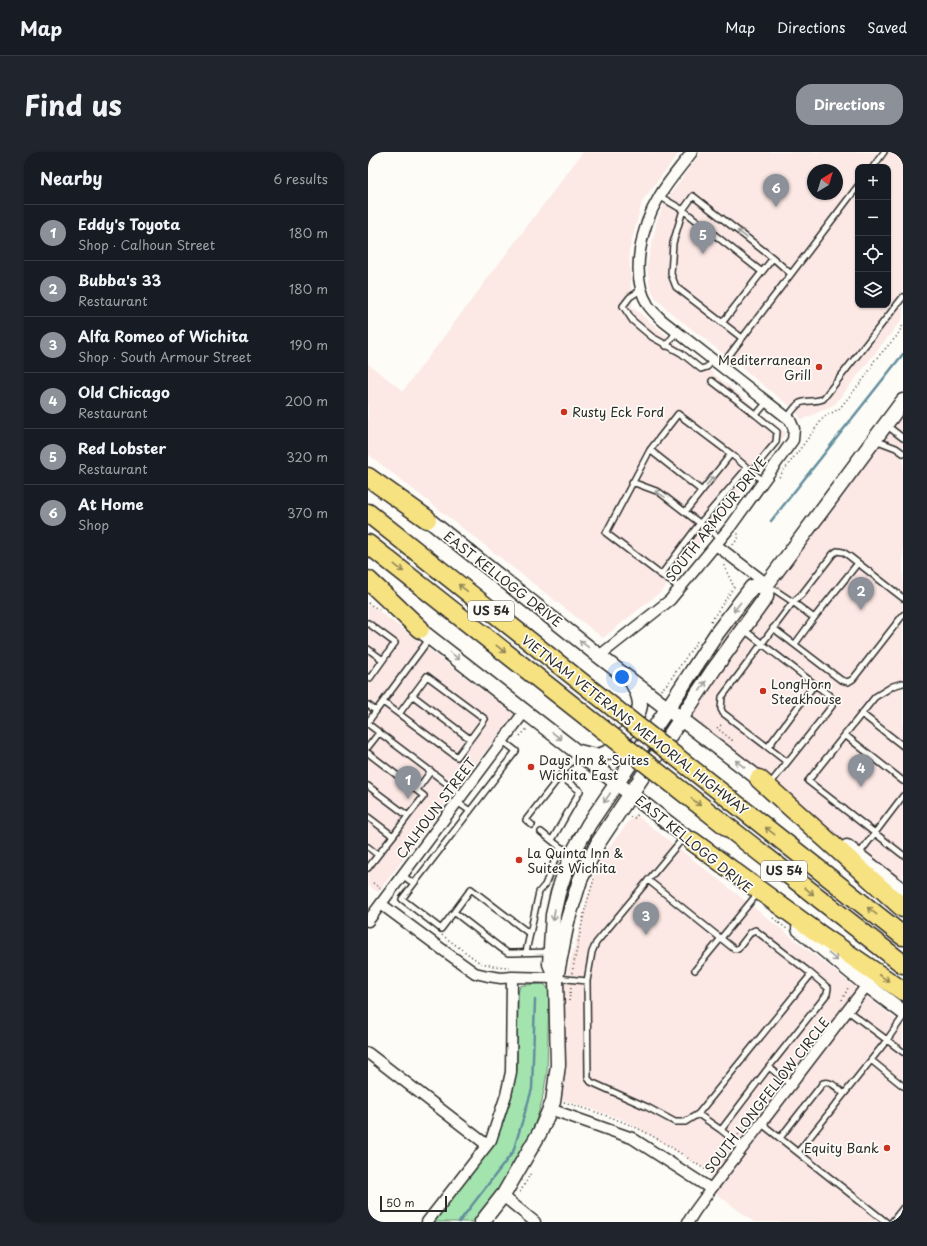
<!DOCTYPE html>
<html lang="en">
<head>
<meta charset="utf-8">
<style>
	:root { --surface:#171b24; --page:#20242c; --text:#f1f3f6; --muted:#9ea1a6; --line:#363941; --accent:#8c9099 }
	body { margin:0; font-family:"Playpen Sans",sans-serif; background:var(--page); color:var(--text) }
	.controls { position:absolute; right:12px; top:12px; display:grid; overflow:hidden; border-radius:8px; box-shadow:0 1px 3px #0004 }
	.controls button { width:36px; height:36px; display:grid; place-items:center; padding:0; border:0; border-bottom:1px solid var(--line); background:var(--surface); color:var(--text); font:20px sans-serif }
	.compass { position:absolute; left:439px; top:12px; width:36px; height:36px; border-radius:50%; background:var(--surface); box-shadow:0 1px 3px #0004; rotate:38deg }
	.scale { position:absolute; left:12px; bottom:10px; width:67px; box-sizing:border-box; padding-left:4px; border:2px solid #2b2b2b; border-top:0; font-size:11px; line-height:14px; white-space:nowrap; color:#2b2b2b; -webkit-text-stroke:3px #fdfcf7; paint-order:stroke }
	.you { position:absolute; left:254px; top:525px; width:14px; height:14px; margin:-10px; border:3px solid #fff; border-radius:50%; background:#1a73e8; box-shadow:0 0 0 6px #1a73e833 }
	.badge { display:grid; place-items:center; width:26px; height:26px; border-radius:50%; background:var(--accent); color:#fff; font-size:13px; font-weight:700 }
	.pin { position:absolute; translate:-50% -33px; filter:drop-shadow(0 1px 2px #0008) }
	.pin::after { content:''; position:absolute; top:21px; width:14px; height:12px; background:inherit; clip-path:polygon(0 0,100% 0,50% 100%) }
	.list { margin:0; padding:0; list-style:none }
	h2 { display:flex; justify-content:space-between; align-items:center; height:52px; margin:0; padding:0 16px; font-size:17px }
	h2 small { font-size:13px; font-weight:400; color:var(--muted) }
	.list li { display:grid; grid-template-columns:26px 1fr auto; gap:12px; align-items:center; box-sizing:border-box; height:56px; padding:0 16px; border-top:1px solid var(--line) }
	.list b { display:block; font-size:15px; white-space:nowrap }
	.list p { margin:0; font-size:13px; white-space:nowrap; color:var(--muted) }
	.list em { font-size:13px; font-style:normal; color:var(--muted) }
	.icon { flex:none; width:22px; height:22px; fill:none; stroke:currentColor; stroke-width:2; stroke-linecap:round; stroke-linejoin:round }
	.map { position:relative; flex:none; width:535px; height:1070px; overflow:hidden; border-radius:16px }
	header { display:flex; align-items:center; gap:24px; box-sizing:border-box; height:56px; padding:0 20px; background:var(--surface); border-bottom:1px solid var(--line) }
	header strong { font-size:19px }
	nav { display:flex; gap:22px; margin-inline-start:auto; font-size:14px }
	.intro { display:flex; align-items:center; justify-content:space-between; box-sizing:border-box; height:96px; padding:0 24px }
	h1 { margin:0; font-size:28px }
	.button { padding:10px 18px; border-radius:16px; background:var(--accent); color:#fff; font-size:14px; font-weight:700 }
	main { display:flex; gap:24px; padding:0 24px }
	aside { flex:1; background:var(--surface); border-radius:16px; box-shadow:0 1px 3px #0004 }
	.map>svg:first-child { display:block }
	.built { fill:#fce8e4; fill-rule:evenodd }
	.green { fill:#a3e4ae; stroke:#67886c }
	.lines { fill:none; stroke-linecap:round; stroke-linejoin:round }
	.stream { stroke:#628e9c; stroke-width:2.5 }
	.lane-casing { stroke:#2b2b2b; stroke-width:8 }
	.street-casing { stroke:#2b2b2b; stroke-width:13 }
	.secondary-casing { stroke:#2b2b2b; stroke-width:17 }
	.highway-casing { stroke:#2b2b2b; stroke-width:21 }
	.path { stroke:#2b2b2b; stroke-width:1.5; stroke-dasharray:1 3; stroke-linecap:butt }
	.lane { stroke:#fdfcf7; stroke-width:5 }
	.street { stroke:#fdfcf7; stroke-width:10 }
	.secondary { stroke:#fdfcf7; stroke-width:14 }
	.highway { stroke:#f7e281; stroke-width:18 }
	.highway-bridge-casing { stroke:#2b2b2b; stroke-width:21; stroke-linecap:butt }
	.highway-bridge { stroke:#f7e281; stroke-width:18 }
	.oneway { stroke:#9e9e9b }
	.oneway2 { stroke:#918656 }
	.poi-dot { fill:#c8321e; stroke:#fdfcf7; stroke-width:1.5 }
	.labels { text-anchor:middle; stroke-width:3.5; stroke-linejoin:round; paint-order:stroke }
	.shield { fill:#fdfcf7; stroke:#6a6a68; stroke-width:1 }
	.shield-label { font-size:12px; font-weight:bold; fill:#2b2b2b }
	.poi-label { font-size:13px; fill:#2b2b2b; stroke:#fdfcf7; text-anchor:start }
	.street-label { font-size:13px; fill:#2b2b2b; stroke:#fdfcf7 }
</style>
</head>
<body>
<header>
<strong>Map</strong>
<nav><a>Map</a><a>Directions</a><a>Saved</a></nav>
</header>
<div class="intro"><h1>Find us</h1><a class="button">Directions</a></div>
<main>
<aside>
<h2>Nearby<small>6 results</small></h2>
<ul class="list">
<li><span class="badge">1</span><div><b>Eddy's Toyota</b><p>Shop · Calhoun Street</p></div><em>180 m</em></li>
<li><span class="badge">2</span><div><b>Bubba's 33</b><p>Restaurant</p></div><em>180 m</em></li>
<li><span class="badge">3</span><div><b>Alfa Romeo of Wichita</b><p>Shop · South Armour Street</p></div><em>190 m</em></li>
<li><span class="badge">4</span><div><b>Old Chicago</b><p>Restaurant</p></div><em>200 m</em></li>
<li><span class="badge">5</span><div><b>Red Lobster</b><p>Restaurant</p></div><em>320 m</em></li>
<li><span class="badge">6</span><div><b>At Home</b><p>Shop</p></div><em>370 m</em></li>
</ul>
</aside>
<div class="map">
<svg width="535" height="1070" viewBox="0 0 535 1070">
	<rect width="100%" height="100%" fill="#fdfcf7"/>
	<filter id="ink" filterUnits="userSpaceOnUse"><feTurbulence type="fractalNoise" baseFrequency=".025" numOctaves="2"/><feDisplacementMap in="SourceGraphic" scale="8" xChannelSelector="R" yChannelSelector="G"/><feConvolveMatrix kernelMatrix="1 2 1 2 8 2 1 2 1" color-interpolation-filters="sRGB"/></filter>
	<g filter="url(#ink)">
		<path class="built" d="M215,0H312L274,49L261,99L264,155L418,281L295,438L235,486L0,302V212L35,239Z
			M333,0H535V166L467,252L434,268L427,258L302,160L287,145L282,134L279,114L289,69L297,50ZM490,15H520V153H490ZM445,18H469V42H445Z
			M535,247V739L300,556Z
			M0,451L146,562L10,740L0,733Z
			M267,662L535,873V1070H386L346,1040L340,1018L282,983L251,966L193,947L197,891L196,833L230,709Z"/>
		<path class="green" d="M176,832L179,835L181,839L179,921L174,949L167,972L161,986L138,1027L104,1070H66L114,1006L128,986L136,969L144,943L149,918L150,841L152,834L156,833Z"/>
		<g class="lines">
			<path class="stream" d="M403,369L535,202
				M91,1070L145,1000L164,937L167,848"/>
			<g class="lane-casing">
				<path id="lane" d="M505,15L516,0
					M291,44L315,58L325,44L405,106L423,122
					M273,138L262,145L255,154L265,169L284,185L313,201L333,217L339,215L345,208
					M354,171L405,106
					M374,186L308,135L303,122L305,91L315,58L394,120
					M298,194L309,179
					M353,214L490,34
					M344,229L388,263L399,250
					M419,266C423,261 427,254 432,251C439,248 448,250 455,247L535,145
					M518,273L535,286
					M507,288L528,296L535,301
					M282,298L310,262L363,302L395,329
					M383,320L408,290L409,280L388,263
					M264,330L291,340L317,360
					M353,387L317,360L363,302
					M293,423L238,381L282,298L334,339
					M401,434L425,450L354,545L353,557L355,561L419,610
					M312,436L293,423L332,371L379,316
					M446,466L490,411
					M0,471L27,491L2,526L0,525
					M405,476L473,528L480,530L485,527L535,463
					M375,477L462,544L465,549L464,554L402,632
					M427,492L446,466L425,450L434,442L465,402L469,399L475,400L481,404L535,446
					M0,497L15,508
					M535,531L525,534L507,545L440,629L535,703
					M44,543L102,587
					M15,550L89,605L117,567L59,524L31,562
					M0,553L8,559L62,486
					M494,562L535,594
					M0,570L8,559
					M0,572L94,643
					M477,583L535,629
					M0,595L11,581
					M400,595L447,532
					M0,601L56,644L40,664L0,634
					M49,638L63,619
					M89,650L102,659
					M0,665L25,684L10,703L0,695
					M164,673L158,668L210,601
					M173,680L192,695L220,708
					M25,684L40,664
					M184,688L212,639L192,624
					M491,702L535,644
					M0,716L10,703
					M34,723L45,731
					M86,760L73,777L34,747L148,599L135,589
					M162,782L103,737L86,760L134,797L140,801H145L182,800
					M158,800L171,740L177,733L192,695
					M327,818L390,741
					M189,826L219,829L224,800L228,791L316,685
					M219,829L220,926L223,930L279,955L307,970H317L330,962L441,825V820L387,778L383,780L370,797H366L280,728
					M480,859L535,900
					M503,908L535,934
					M401,915L459,842L460,836L441,820
					M330,962L353,978
					M394,972L518,1070
					M412,986L455,931C463,928 470,937 476,942
					M375,996L353,978L401,915L423,933
					M430,1000L519,888L535,865
					M524,1070L535,1056"/>
			</g>
			<g class="street-casing">
				<path id="street" d="M348,393L399,432
					M231,504L302,448L363,374L425,288L426,277L422,268L295,169C290,164 284,159 280,153C261,123 274,73 291,45C300,29 313,15 324,0
					M13,752L79,801L107,821L120,824L133,826L144,825L188,826
					M0,769L157,559
					M0,901L119,993
					M182,957L264,986L343,1037
					M135,1044L167,1070
					M59,1070L123,988L138,943L143,920L144,825
					M320,1070L327,1059L343,1037L499,833"/>
			</g>
			<g class="secondary-casing">
				<path id="secondary" d="M52,361L231,504L399,633
					M43,471L331,695
					M211,600C220,602 229,606 238,601C249,597 271,565 272,553C272,545 268,537 264,530
					M479,695L535,739
					M431,777L499,833L535,860
					M187,823L182,812L185,763L190,741L197,720L207,697L221,672L300,556L349,481L384,435L399,432
					M114,1070L136,1042L172,980L185,950L190,913L188,826L199,770L212,728L230,691L346,517L398,445L399,432L535,249"/>
			</g>
			<g class="highway-casing">
				<path id="highway" d="M0,325L59,367
					M0,361L246,556
					M0,392L233,576
					M0,428L52,477
					M311,607L535,784
					M297,626L535,812
					M391,627L535,756
					M324,689L454,784L535,839"/>
			</g>
			<path class="path" d="M411,325L456,265L471,257L499,223L506,209L529,184L535,173
				M365,393L370,386V381
				M0,451L13,459
				M343,469L366,435L355,412
				M293,538L294,536L298,534L330,488
				M353,573L349,576L364,588L362,590
				M152,584L159,577
				M262,665L267,666L270,662
				M5,731L12,736
				M405,766L419,777
				M74,783L111,810L125,814L141,815
				M204,821L217,757L226,727
				M474,848L481,834
				M201,849L203,835
				M196,950C222,958 248,966 273,978C297,990 319,1006 341,1020L362,994
				M370,983L411,931
				M152,1040L158,1030L163,1020"/>
			<use href="#lane" class="lane"/>
			<use href="#street" class="street"/>
			<use href="#secondary" class="secondary"/>
			<use href="#highway" class="highway"/>
			<g class="highway-bridge-casing">
				<path id="highway-bridge" d="M246,556L311,607
					M233,576L297,626"/>
			</g>
			<use href="#highway-bridge" class="highway-bridge"/>
		</g>
		<defs><path id="oneway-shaft" d="M-6 0H5M1.5-3L5.5 0L1.5 3" fill="none" stroke-width="1.6" stroke-linecap="round" stroke-linejoin="round"/></defs>
		<g class="oneway">
			<use href="#oneway-shaft" transform="translate(374 82) rotate(-142)"/>
			<use href="#oneway-shaft" transform="translate(342 329) rotate(-51)"/>
			<use href="#oneway-shaft" transform="translate(292 342) rotate(-149)"/>
			<use href="#oneway-shaft" transform="translate(369 455) rotate(128)"/>
			<use href="#oneway-shaft" transform="translate(216 492) rotate(-142)"/>
			<use href="#oneway-shaft" transform="translate(87 504) rotate(38)"/>
			<use href="#oneway-shaft" transform="translate(335 534) rotate(-57)"/>
			<use href="#oneway-shaft" transform="translate(189 584) rotate(38)"/>
			<use href="#oneway-shaft" transform="translate(372 612) rotate(-142)"/>
			<use href="#oneway-shaft" transform="translate(239 646) rotate(124)"/>
			<use href="#oneway-shaft" transform="translate(186 763) rotate(98)"/>
			<use href="#oneway-shaft" transform="translate(465 805) rotate(39)"/>
		</g>
		<g class="oneway2">
			<use href="#oneway-shaft" transform="translate(31 416) rotate(38)"/>
			<use href="#oneway-shaft" transform="translate(95 436) rotate(-142)"/>
			<use href="#oneway-shaft" transform="translate(133 497) rotate(38)"/>
			<use href="#oneway-shaft" transform="translate(328 650) rotate(38)"/>
			<use href="#oneway-shaft" transform="translate(402 679) rotate(-142)"/>
			<use href="#oneway-shaft" transform="translate(441 739) rotate(38)"/>
			<use href="#oneway-shaft" transform="translate(504 759) rotate(-142)"/>
			<use href="#oneway-shaft" transform="translate(516 826) rotate(34)"/>
		</g>
	</g>
	<g class="poi-dot">
		<circle cx="451" cy="215" r="4"/>
		<circle cx="196" cy="260" r="4"/>
		<circle cx="395" cy="539" r="4"/>
		<circle cx="163" cy="615" r="4"/>
		<circle cx="151" cy="708" r="4"/>
		<circle cx="519" cy="996" r="4"/>
	</g>
	<g class="labels">
		<g class="shield">
			<rect x="100" y="449" width="46" height="20" rx="3"/>
			<rect x="393" y="709" width="46" height="20" rx="3"/>
		</g>
		<g class="shield-label">
			<text x="123" y="463">US 54</text>
			<text x="416" y="723">US 54</text>
		</g>
		<g class="poi-label">
			<text x="443" y="213" text-anchor="end">Mediterranean<tspan x="443" dy="15">Grill</tspan></text>
			<text x="204" y="265">Rusty Eck Ford</text>
			<text x="403" y="537">LongHorn<tspan x="403" dy="15">Steakhouse</tspan></text>
			<text x="171" y="613">Days Inn &amp; Suites<tspan x="171" dy="15">Wichita East</tspan></text>
			<text x="159" y="706">La Quinta Inn &amp;<tspan x="159" dy="15">Suites Wichita</tspan></text>
			<text x="511" y="1001" text-anchor="end">Equity Bank</text>
		</g>
		<g class="street-label">
			<text transform="translate(348 367) rotate(-52)" y="5">SOUTH ARMOUR DRIVE</text>
			<text transform="translate(135 427) rotate(38)" y="5">EAST KELLOGG DRIVE</text>
			<text transform="translate(267 573) rotate(38)" y="5">VIETNAM VETERANS MEMORIAL HIGHWAY</text>
			<text transform="translate(68 656) rotate(-53)" y="5">CALHOUN STREET</text>
			<text transform="translate(326 692) rotate(39)" y="5">EAST KELLOGG DRIVE</text>
			<text transform="translate(399 943) rotate(-52)" y="5">SOUTH LONGFELLOW CIRCLE</text>
		</g>
	</g>
</svg>
<div class="controls">
<button>+</button>
<button>−</button>
<button><svg class="icon" aria-label="locate" viewBox="0 0 24 24"><circle cx="12" cy="12" r="6"/><path d="M12 2v4M12 18v4M2 12h4M18 12h4"/></svg></button>
<button><svg class="icon" aria-label="layers" viewBox="0 0 24 24"><path d="M12 4l9 5-9 5-9-5zM3 14l9 5 9-5"/></svg></button>
</div>
<svg class="compass" viewBox="-18 -18 36 36"><path d="M0-13l5 13h-10z" fill="#e53935"/><path d="M0 13l5-13h-10z" fill="#9ea1a6"/></svg>
<div class="scale">50 m</div>
<div class="you"></div>
<div class="pin badge" style="left:40px;top:647px">1</div>
<div class="pin badge" style="left:493px;top:458px">2</div>
<div class="pin badge" style="left:278px;top:783px">3</div>
<div class="pin badge" style="left:493px;top:635px">4</div>
<div class="pin badge" style="left:335px;top:102px">5</div>
<div class="pin badge" style="left:408px;top:55px">6</div>
</div>
</main>
</body>
</html>
